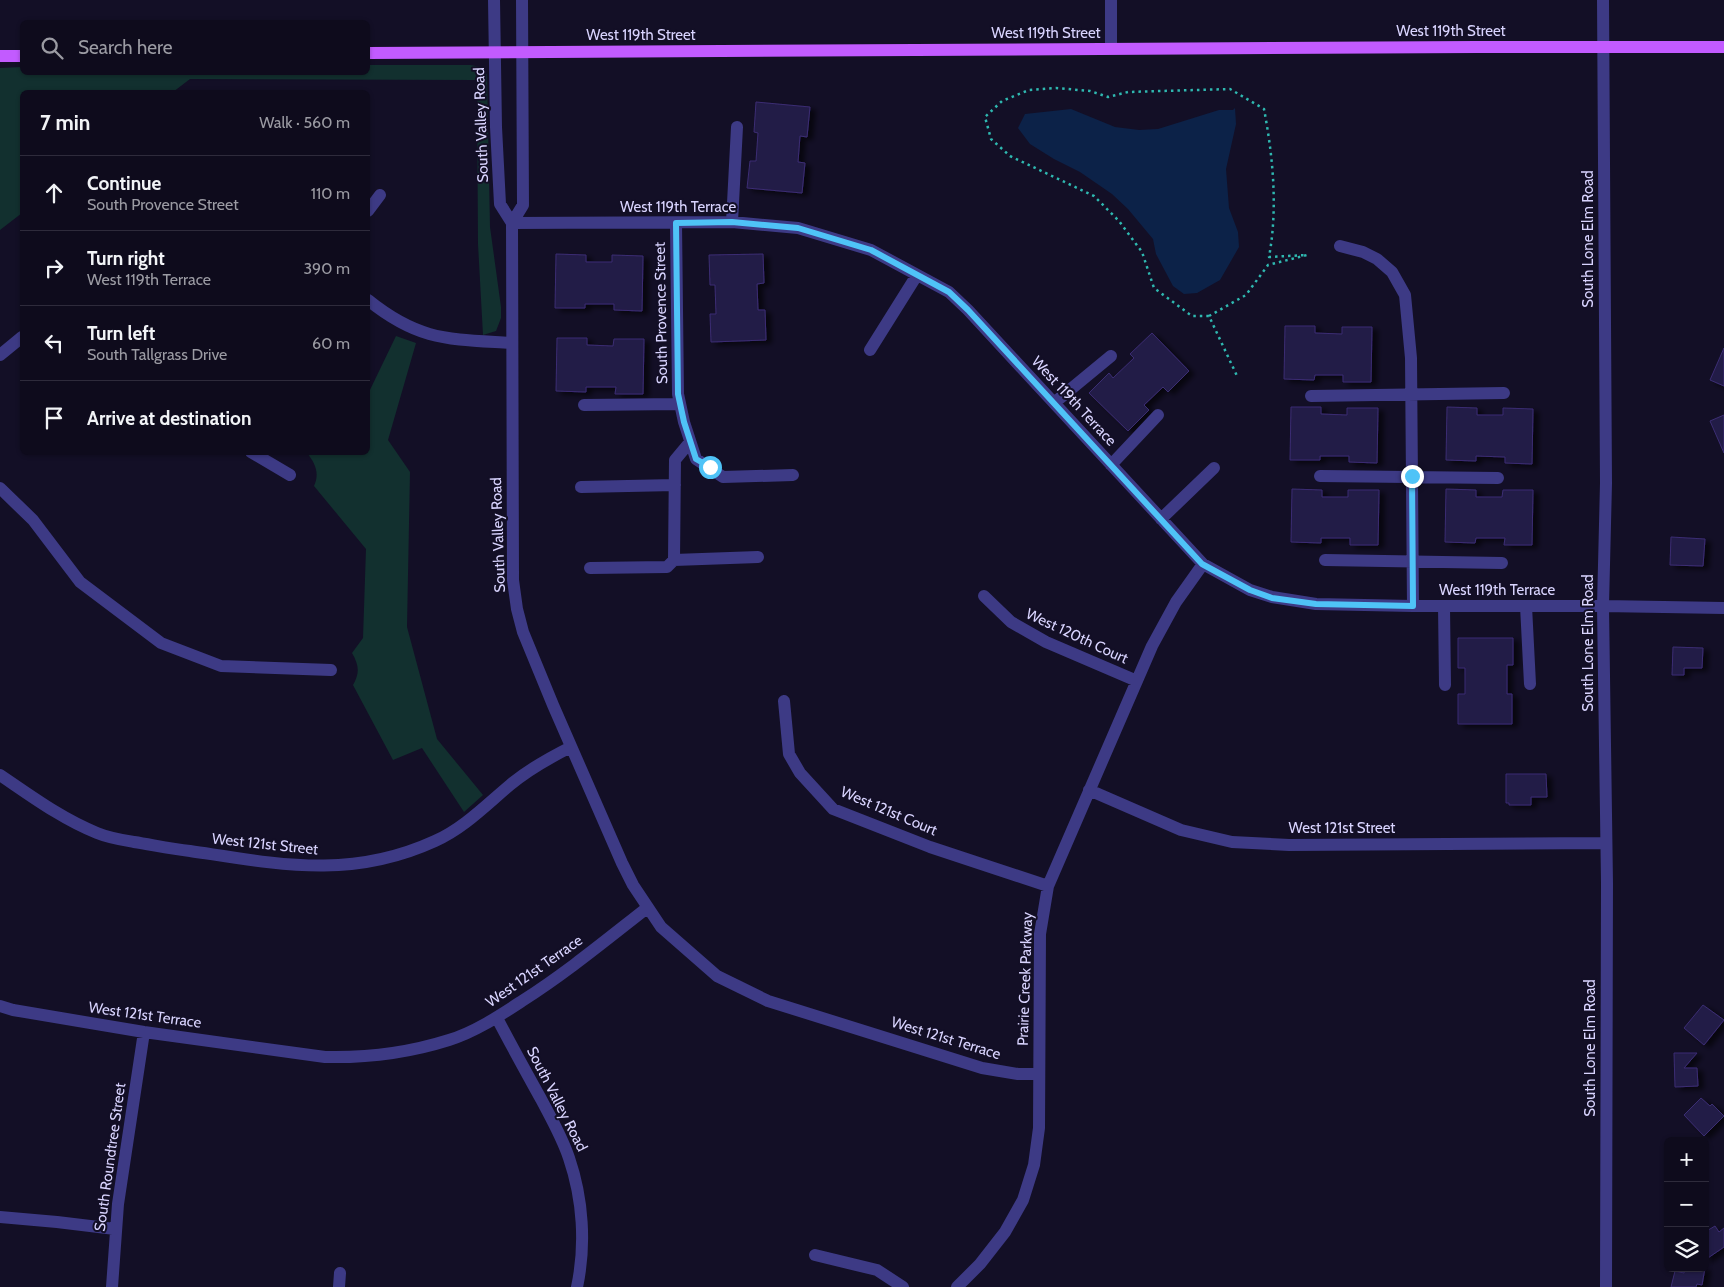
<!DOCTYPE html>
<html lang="en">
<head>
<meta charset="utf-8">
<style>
	:root { --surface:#0e0b1c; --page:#1c1929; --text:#f1f3f6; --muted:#9b9ba3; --line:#2e2b3b }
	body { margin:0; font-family:Cabin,sans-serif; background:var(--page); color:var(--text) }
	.controls { position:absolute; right:15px; bottom:15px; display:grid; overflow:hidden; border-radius:8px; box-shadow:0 1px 4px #0004 }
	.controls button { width:45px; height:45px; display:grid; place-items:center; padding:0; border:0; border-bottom:1px solid var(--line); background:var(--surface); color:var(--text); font:25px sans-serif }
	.stop { position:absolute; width:15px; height:15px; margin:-11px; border:4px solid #4fc3f7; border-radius:50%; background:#fff }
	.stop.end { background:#4fc3f7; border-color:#fff; box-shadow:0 1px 5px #0008 }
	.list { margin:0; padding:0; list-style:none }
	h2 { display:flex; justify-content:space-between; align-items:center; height:65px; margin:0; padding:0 20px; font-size:21px }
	h2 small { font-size:16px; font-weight:400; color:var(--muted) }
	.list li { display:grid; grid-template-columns:32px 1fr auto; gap:15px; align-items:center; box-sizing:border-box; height:75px; padding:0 20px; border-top:1px solid var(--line) }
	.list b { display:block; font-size:19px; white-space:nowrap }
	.list p { margin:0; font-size:16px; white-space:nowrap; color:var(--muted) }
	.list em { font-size:16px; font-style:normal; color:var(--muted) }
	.icon { flex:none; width:28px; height:28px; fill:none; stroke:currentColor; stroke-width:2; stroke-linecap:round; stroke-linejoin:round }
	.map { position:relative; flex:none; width:1724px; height:1287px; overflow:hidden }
	.search { position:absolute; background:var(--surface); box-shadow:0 1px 4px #0004; left:20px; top:20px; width:350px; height:55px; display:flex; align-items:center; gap:12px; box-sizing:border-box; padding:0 18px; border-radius:8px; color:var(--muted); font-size:19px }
	.panel { position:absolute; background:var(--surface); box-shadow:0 1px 4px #0004; left:20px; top:90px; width:350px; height:365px; border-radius:8px }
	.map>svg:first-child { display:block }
	.green { fill:#12302f }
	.water { fill:#0c2248 }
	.building { fill:#241b47; stroke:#3b2d73; filter:url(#shadow) }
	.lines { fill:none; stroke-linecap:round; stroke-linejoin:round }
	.path { stroke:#2fb8b0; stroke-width:2.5; stroke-dasharray:2.5 4; stroke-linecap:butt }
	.minor { stroke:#3d3a85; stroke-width:12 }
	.major { stroke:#c25bff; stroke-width:12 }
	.route { stroke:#4fc3f7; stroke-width:6 }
	.labels { text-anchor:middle; stroke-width:4; stroke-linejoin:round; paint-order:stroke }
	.street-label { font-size:15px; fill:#d9d4ff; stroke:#130f26 }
</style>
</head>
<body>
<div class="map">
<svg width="1724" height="1287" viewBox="0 0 1724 1287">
	<defs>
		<filter id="shadow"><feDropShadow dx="5.5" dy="3" stdDeviation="2.5" flood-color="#0009"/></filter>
	</defs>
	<rect width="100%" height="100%" fill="#130f26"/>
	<path class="green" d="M368,65H470L482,67L487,75L490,227L501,307V318L496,331L483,335L478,244L477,80L190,79L173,92H22V213L0,230V68L22,67V72H368Z
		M396,336L416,343L388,440L410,472L407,627L437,739L483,795L464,812L422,748L393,760L353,685C360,673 359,665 352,653L363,638L366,549L314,486C320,473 315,463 307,453L368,452V394Z"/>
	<path class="water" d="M1235,108L1236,124L1226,169L1229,208L1238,232L1239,247L1220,280L1197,293L1184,294L1173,286L1156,254L1153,239L1128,209L1112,194L1080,172L1054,159L1030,144L1018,128L1025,114L1071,109L1115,127L1139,130L1158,129L1219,110H1233Z"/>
	<path class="building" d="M756,102L810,107L807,137L800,136L798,162L805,163L802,193L747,188L750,161H756L758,133L754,132Z
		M556,254L586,255V262H612V255L643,256L642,311L614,310V304H585V308H555Z
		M763,254L764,283L757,284L758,310H765L766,340L711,342L710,314H716L715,285H710L709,255Z
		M1285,326H1315V333L1342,334V327H1372L1371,382H1343V375H1315L1314,380L1284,379Z
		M1152,333L1189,371L1168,392L1163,387L1144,405L1149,410L1128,431L1089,393L1109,373L1113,378L1134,358L1130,354Z
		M557,338H587V345L613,346L614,339H644L643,394H615L616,387H586V392L556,391Z
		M1724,348V386L1710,380Z
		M1291,407H1321V414L1347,415V408H1378L1377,463L1349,462V456H1320V460H1290Z
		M1447,407L1477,408V415H1503V408L1533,409L1532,464L1505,463V457L1476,456V461L1446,460Z
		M1724,415V453L1710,421Z
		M1292,489L1322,490V497H1348V490H1379L1378,545H1350V538H1321V543L1291,542Z
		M1446,489L1476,490V497H1502L1503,490H1533L1532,545H1504L1505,538H1476L1475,543L1445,542Z
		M1671,537L1705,539L1703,566L1670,565Z
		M1458,638H1513V665H1507V694H1512V724H1458V694H1465V668H1458Z
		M1673,647L1703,648L1702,668H1684V675H1672Z
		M1506,774H1546L1547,797H1531V805H1509V803H1506Z
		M1703,1005L1724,1020L1704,1045L1684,1028Z
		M1674,1053H1697L1684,1068H1697L1698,1086L1675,1087Z
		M1701,1098L1710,1106L1712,1104L1724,1116L1704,1136L1684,1115Z
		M1715,1226L1719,1232L1724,1228V1247L1705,1260V1232Z
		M1685,1268H1705L1702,1285L1697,1284L1696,1287H1671L1675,1271L1684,1273Z"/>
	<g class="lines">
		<path class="path" d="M1209,316L1246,295L1268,265L1307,255L1269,257C1278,208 1273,157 1264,109L1230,89L1128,92L1108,97L1090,91L1056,88L1029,90L1002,101L985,117L991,139L1010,156L1094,196L1119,221L1142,252L1154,288L1192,316H1209L1238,378"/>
		<path class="minor" d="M494,0L496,127L500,204L512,223
			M522,0L523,205L512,223L513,580L517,609L523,632L553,705L622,863L633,885L661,927L717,976L768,1001L982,1068L1018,1074H1039
			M1111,0V48
			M1603,0L1606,483L1603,606L1607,883L1606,1287
			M368,211L380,195
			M732,222L737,127
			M512,223L732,222L798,228L871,250L949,292L968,310L1203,564L1250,590L1272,597L1316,604L1413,606H1603L1724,608
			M676,223L678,394L684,422L696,459L723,477L793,475
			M1340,246L1363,252L1377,259L1392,272L1405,295L1411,358L1413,606
			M368,300C419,341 448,339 511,343
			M870,350L917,275
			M0,355L22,337
			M1311,396L1504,393
			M1054,403L1111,356
			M584,405L680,404
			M251,452L290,475
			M1111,465L1158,415
			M1320,476L1498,478
			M581,487L675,485
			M0,488L33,520L80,582L161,643L221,666L331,670
			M1161,519L1214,468
			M674,560L675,460L690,442
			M1325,560L1502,563
			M590,568L667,567L674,560L758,557
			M984,596L1011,622L1046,642L1137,681
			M1444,606L1445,685
			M1526,606L1530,684
			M784,701L789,754L800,773L833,809L930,847L1048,886
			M0,775C31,796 62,819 97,833C109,838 122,840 134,842C153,845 171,849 190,851C278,864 350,880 435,841C464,828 486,805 510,785C529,769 549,758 571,747
			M1089,790L1181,830L1232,842L1289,845L1606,843
			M0,1006L13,1010L144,1032L325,1057C367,1058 408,1053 449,1040C475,1032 499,1016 522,1001C566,973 606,940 647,908
			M497,1018C511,1045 526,1072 541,1099C551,1118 562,1137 569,1158C583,1199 586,1245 577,1287
			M0,1217L57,1222L115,1229
			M815,1255L877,1270L903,1287
			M112,1287L118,1204L144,1032
			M339,1287L340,1273
			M957,1287L980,1264L1005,1232L1023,1200L1034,1165L1039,1128L1040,934L1048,886L1152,646L1176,602L1203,564"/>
		<path class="major" d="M368,53L1477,47H1724
			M0,56H22"/>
	</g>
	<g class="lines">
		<path class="route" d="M710,467L696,459L684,422L678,394L676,223L732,222L798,228L871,250L949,292L968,310L1202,564L1250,590L1272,598L1316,604L1413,606L1412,476"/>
	</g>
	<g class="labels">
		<g class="street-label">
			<text x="1451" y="36">West 119th Street</text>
			<text x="1046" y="38">West 119th Street</text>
			<text x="641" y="40">West 119th Street</text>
			<text transform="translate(481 125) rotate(-92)" y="5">South Valley Road</text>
			<text x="678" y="212">West 119th Terrace</text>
			<text transform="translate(1588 239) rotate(-90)" y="5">South Lone Elm Road</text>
			<text transform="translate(661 313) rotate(-91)" y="5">South Provence Street</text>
			<text transform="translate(1074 401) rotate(47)" y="5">West 119th Terrace</text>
			<text transform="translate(498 535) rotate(-92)" y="5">South Valley Road</text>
			<text x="1497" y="595">West 119th Terrace</text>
			<text transform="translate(1077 636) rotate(25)" y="5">West 120th Court</text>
			<text transform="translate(1588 643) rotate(-90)" y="5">South Lone Elm Road</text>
			<text transform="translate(889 811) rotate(23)" y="5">West 121st Court</text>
			<text x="1342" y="833">West 121st Street</text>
			<text transform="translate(265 844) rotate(6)" y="5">West 121st Street</text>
			<text transform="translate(534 971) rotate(-35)" y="5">West 121st Terrace</text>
			<text transform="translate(1025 979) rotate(-88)" y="5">Prairie Creek Parkway</text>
			<text transform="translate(145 1015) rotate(8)" y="5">West 121st Terrace</text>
			<text transform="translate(946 1038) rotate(17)" y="5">West 121st Terrace</text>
			<text transform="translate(1590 1048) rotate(-90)" y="5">South Lone Elm Road</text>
			<text transform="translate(557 1099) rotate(63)" y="5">South Valley Road</text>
			<text transform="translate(110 1157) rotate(-82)" y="5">South Roundtree Street</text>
		</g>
	</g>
</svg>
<div class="controls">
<button>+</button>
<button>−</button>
<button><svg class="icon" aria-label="layers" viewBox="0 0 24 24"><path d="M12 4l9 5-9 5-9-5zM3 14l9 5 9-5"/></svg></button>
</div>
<div class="stop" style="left:710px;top:467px"></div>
<div class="stop end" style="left:1412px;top:476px"></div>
<div class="search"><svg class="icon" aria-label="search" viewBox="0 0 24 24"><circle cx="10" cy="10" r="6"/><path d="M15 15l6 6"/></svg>Search here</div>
<section class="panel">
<h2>7 min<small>Walk · 560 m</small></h2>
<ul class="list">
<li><svg class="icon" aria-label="ahead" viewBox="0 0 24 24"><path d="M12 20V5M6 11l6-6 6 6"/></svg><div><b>Continue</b><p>South Provence Street</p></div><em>110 m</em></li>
<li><svg class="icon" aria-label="right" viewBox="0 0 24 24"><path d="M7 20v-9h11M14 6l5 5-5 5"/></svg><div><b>Turn right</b><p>West 119th Terrace</p></div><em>390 m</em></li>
<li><svg class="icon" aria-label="left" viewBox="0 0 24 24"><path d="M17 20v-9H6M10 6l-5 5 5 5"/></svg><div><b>Turn left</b><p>South Tallgrass Drive</p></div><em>60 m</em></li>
<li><svg class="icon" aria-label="arrive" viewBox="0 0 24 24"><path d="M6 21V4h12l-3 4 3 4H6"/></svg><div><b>Arrive at destination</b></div></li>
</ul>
</section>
</div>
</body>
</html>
